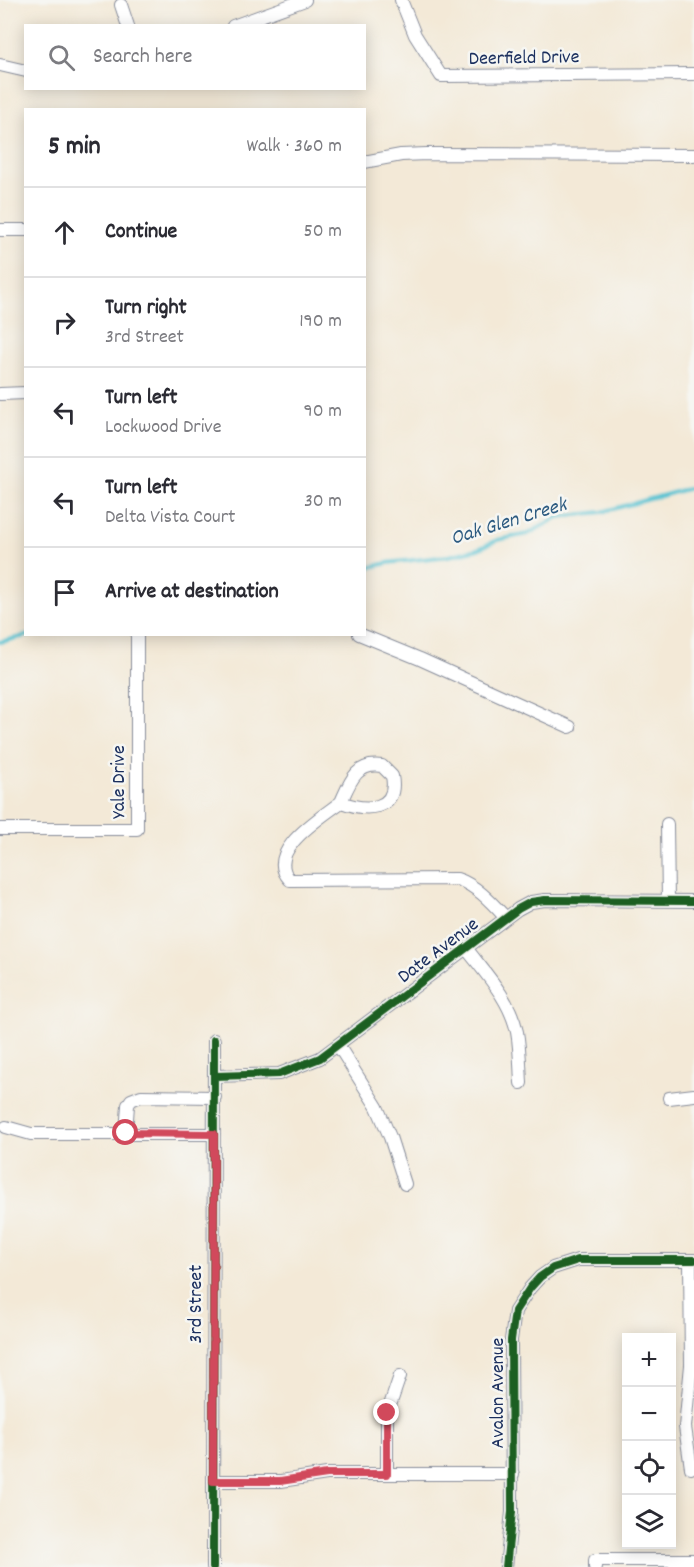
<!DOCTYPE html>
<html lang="en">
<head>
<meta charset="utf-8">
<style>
	:root { --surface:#fff; --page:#f7f7f7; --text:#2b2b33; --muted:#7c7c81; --line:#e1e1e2 }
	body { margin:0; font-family:Dekko,sans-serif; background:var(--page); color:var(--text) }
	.controls { position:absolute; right:18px; bottom:18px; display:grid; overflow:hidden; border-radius:0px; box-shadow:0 3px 15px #0003 }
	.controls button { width:54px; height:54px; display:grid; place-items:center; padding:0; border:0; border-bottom:2px solid var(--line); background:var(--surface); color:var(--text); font:30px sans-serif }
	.stop { position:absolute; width:18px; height:18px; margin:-14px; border:4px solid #d1495b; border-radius:50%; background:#fff }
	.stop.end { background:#d1495b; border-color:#fff; box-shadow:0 2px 6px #0008 }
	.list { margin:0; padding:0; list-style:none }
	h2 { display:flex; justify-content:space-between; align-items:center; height:78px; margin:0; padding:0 24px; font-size:26px }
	h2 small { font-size:20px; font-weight:400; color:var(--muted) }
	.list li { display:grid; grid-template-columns:39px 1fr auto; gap:18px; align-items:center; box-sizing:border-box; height:90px; padding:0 24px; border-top:2px solid var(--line) }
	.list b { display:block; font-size:22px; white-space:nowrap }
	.list p { margin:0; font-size:20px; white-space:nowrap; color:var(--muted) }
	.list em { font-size:20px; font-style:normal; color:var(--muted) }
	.icon { flex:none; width:33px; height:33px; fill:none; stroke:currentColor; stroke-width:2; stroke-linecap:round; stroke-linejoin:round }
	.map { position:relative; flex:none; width:694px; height:1567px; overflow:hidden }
	.search { position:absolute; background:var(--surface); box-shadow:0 3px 15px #0003; left:24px; top:24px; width:342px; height:66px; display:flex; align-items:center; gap:15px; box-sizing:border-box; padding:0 21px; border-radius:0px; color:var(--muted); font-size:22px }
	.panel { position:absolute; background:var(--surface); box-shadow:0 3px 15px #0003; left:24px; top:108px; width:342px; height:528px; border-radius:0px }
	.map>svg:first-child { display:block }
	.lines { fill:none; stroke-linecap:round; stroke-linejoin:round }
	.stream { stroke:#58c3d2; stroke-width:4 }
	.minor-casing { stroke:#878c9a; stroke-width:14 }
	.minor { stroke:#fff; stroke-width:12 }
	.cycleway-casing { stroke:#f6f6f2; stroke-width:11 }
	.cycleway { stroke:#1b5e20; stroke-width:8 }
	.route { stroke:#d1495b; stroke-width:8 }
	.labels { text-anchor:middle; stroke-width:5; stroke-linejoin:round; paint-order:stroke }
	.street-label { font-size:20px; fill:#1b2f5e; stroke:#f6f6f2 }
	.water-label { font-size:21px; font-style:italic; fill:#2d5b81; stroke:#f6f6f2 }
</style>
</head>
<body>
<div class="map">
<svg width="694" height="1567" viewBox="0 0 694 1567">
	<rect width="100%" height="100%" fill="#f6f6f2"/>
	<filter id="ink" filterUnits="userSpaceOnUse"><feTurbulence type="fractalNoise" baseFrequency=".0167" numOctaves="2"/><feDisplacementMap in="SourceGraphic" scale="12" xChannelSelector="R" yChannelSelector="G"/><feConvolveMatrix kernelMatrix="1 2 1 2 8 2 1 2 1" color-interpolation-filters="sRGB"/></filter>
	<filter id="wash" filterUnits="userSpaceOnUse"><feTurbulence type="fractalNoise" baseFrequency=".008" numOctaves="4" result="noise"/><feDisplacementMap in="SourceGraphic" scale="24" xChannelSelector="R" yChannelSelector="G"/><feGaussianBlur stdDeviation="1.35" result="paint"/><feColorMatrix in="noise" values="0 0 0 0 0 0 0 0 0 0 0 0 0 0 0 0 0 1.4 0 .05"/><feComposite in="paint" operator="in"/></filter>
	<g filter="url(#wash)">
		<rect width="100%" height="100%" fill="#f3e9d7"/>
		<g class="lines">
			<path class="stream" d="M364,569L387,563L449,556L478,549L497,540L528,534L558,517L602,512L694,487
				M0,642L34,634"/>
		</g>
	</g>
	<g filter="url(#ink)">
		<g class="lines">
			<g class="minor-casing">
				<path id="minor" d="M401,0L415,35L441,76L694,74
					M121,5L128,26
					M233,26L305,0
					M0,65L26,71
					M364,162L401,155L427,154L694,155
					M0,230H26
					M0,394L26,393
					M359,634L420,659L570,727
					M341,802C350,782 356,762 382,766L392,776C399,812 365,811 341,802C322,817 263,852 290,880L457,879C476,885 492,903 506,918
					M667,824L668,901
					M0,829H137V634
					M466,948C485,973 510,999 517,1032C520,1048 520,1066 521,1083
					M338,1045L377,1107L390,1137L405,1184
					M215,1076L279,1074L320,1058L518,909L531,902L545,900L694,901
					M669,1098L694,1095
					M6,1127L31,1134H214
					M126,1133L128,1105L131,1100L141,1096L215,1097
					M690,1260L691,1365L685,1427L691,1468
					M387,1474V1414L400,1376
					M213,1481H281L327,1474H513
					M213,1567L214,1040
					M506,1567L512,1512L511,1340L515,1311L530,1288L540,1277L553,1268L578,1260H694
					M595,1567V1560H694"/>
			</g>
			<use href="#minor" class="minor"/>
			<g class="cycleway-casing">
				<path id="cycleway" d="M215,1076L279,1074L320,1058L518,909L531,902L545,900L694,901
					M213,1567L214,1040
					M506,1567L512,1512L511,1340L515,1311L530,1288L540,1277L553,1268L578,1260H694"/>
			</g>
			<use href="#cycleway" class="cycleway"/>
		</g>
	</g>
	<g class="lines" filter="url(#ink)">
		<path class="route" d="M126,1133L214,1134L213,1481H280L327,1474H387V1413"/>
	</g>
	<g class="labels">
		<g class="street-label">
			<text transform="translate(524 56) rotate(-1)" y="7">Deerfield Drive</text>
			<text transform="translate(117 782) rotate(-90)" y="7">Yale Drive</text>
			<text transform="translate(437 949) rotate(-37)" y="7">Date Avenue</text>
			<text transform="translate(194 1304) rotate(-90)" y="7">3rd Street</text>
			<text transform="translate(496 1393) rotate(-90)" y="7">Avalon Avenue</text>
		</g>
		<g class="water-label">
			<text transform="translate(508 520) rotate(-17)" y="7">Oak Glen Creek</text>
		</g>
	</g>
</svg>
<div class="controls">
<button>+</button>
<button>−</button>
<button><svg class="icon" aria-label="locate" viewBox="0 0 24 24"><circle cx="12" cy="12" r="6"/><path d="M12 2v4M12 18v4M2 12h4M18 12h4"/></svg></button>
<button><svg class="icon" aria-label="layers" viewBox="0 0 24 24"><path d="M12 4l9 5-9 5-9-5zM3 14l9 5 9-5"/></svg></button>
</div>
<div class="stop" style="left:126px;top:1133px"></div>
<div class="stop end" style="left:387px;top:1413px"></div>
<div class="search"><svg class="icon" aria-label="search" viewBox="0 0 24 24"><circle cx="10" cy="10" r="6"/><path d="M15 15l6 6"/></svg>Search here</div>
<section class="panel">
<h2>5 min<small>Walk · 360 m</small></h2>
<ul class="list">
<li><svg class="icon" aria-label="ahead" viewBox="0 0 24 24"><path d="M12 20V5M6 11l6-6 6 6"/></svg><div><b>Continue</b></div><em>50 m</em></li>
<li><svg class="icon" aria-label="right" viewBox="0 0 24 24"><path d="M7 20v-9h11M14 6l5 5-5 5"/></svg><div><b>Turn right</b><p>3rd Street</p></div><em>190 m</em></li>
<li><svg class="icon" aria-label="left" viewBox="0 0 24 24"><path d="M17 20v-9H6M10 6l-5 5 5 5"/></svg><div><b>Turn left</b><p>Lockwood Drive</p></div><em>90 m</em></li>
<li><svg class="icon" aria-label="left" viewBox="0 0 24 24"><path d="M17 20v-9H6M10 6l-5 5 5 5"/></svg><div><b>Turn left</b><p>Delta Vista Court</p></div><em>30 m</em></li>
<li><svg class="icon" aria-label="arrive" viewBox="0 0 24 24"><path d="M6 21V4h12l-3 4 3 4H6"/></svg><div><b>Arrive at destination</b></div></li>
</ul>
</section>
</div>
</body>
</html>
